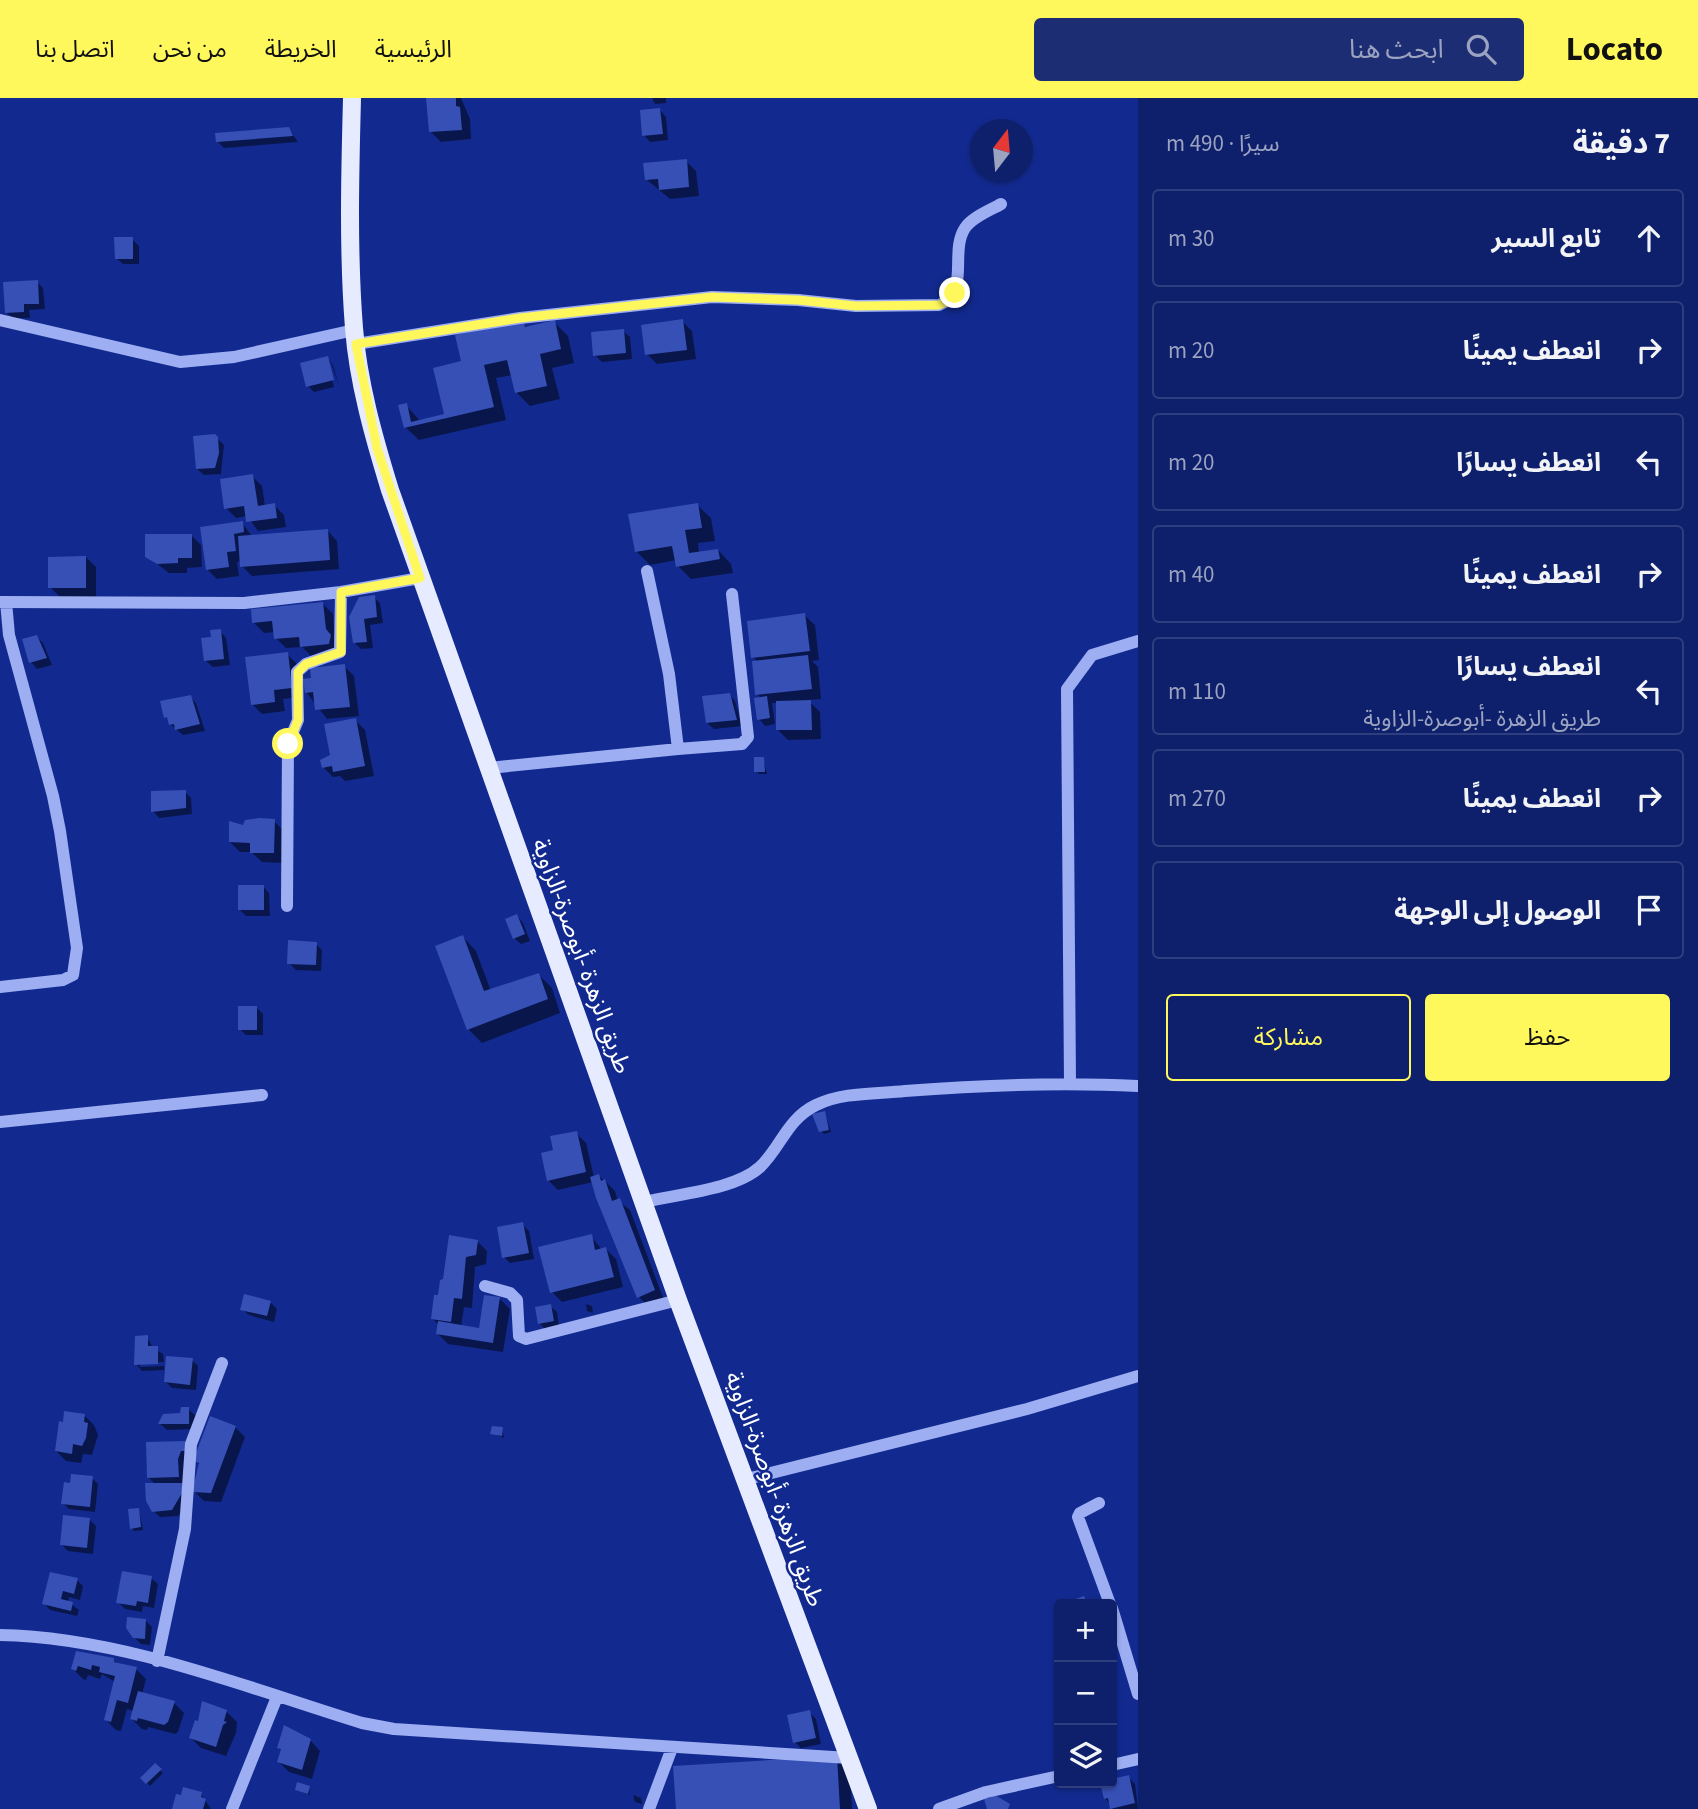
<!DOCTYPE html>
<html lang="ar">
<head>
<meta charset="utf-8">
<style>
	:root { --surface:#0e206b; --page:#1c2d73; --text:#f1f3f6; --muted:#9ba3c1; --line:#2e3e7e; --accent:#fff85d }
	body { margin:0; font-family:"Source Sans 3","Noto Sans Arabic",sans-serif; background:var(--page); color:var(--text); direction:rtl }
	.controls { position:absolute; right:21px; bottom:21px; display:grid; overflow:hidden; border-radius:7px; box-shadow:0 2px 5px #0004 }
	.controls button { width:63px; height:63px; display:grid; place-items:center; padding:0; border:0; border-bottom:2px solid var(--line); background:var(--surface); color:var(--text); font:35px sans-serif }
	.compass { position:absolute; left:970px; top:21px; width:63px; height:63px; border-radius:50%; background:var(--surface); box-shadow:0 2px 5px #0004; rotate:16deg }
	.stop { position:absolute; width:21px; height:21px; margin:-16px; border:5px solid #fff85d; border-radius:50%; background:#fff }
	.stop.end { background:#fff85d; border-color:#fff; box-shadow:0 2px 7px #0008 }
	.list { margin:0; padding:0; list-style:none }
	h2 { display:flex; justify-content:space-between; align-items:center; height:91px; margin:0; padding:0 28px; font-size:30px }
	h2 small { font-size:23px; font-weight:400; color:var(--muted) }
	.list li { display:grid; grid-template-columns:46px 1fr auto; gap:21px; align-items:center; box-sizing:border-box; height:98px; margin:0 14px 14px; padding:0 14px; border:2px solid var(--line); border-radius:7px }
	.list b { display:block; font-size:26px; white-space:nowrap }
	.list p { margin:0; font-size:23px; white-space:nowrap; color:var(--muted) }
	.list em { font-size:23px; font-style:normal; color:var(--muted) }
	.actions { display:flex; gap:14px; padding:21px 28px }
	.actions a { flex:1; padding:16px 0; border:2px solid var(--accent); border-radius:7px; text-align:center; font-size:24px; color:var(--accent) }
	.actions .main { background:var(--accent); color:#111 }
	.icon { flex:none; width:38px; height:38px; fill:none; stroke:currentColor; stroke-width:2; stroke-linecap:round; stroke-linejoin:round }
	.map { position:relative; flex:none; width:1138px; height:1711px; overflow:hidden; direction:ltr }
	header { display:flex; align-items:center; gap:42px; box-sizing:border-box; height:98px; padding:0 35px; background:var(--accent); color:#111 }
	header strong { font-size:33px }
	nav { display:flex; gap:38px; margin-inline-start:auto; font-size:24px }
	.search { width:490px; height:63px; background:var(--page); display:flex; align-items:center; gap:18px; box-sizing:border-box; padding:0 24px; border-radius:7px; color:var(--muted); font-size:26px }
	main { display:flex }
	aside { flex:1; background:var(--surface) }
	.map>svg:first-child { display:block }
	.shadow { fill:#0007 }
	.building { fill:#3650b6 }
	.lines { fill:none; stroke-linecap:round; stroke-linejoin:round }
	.minor { stroke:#9daef2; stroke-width:12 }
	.major { stroke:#e7ebff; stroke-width:18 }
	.route { stroke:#fff85d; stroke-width:9 }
	.labels { text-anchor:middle; stroke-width:5; stroke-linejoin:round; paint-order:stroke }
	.street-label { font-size:24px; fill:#fff; stroke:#122a8f }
</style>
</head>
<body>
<header>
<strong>Locato</strong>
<div class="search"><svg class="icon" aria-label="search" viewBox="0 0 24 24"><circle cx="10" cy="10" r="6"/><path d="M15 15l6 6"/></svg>ابحث هنا</div>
<nav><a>الرئيسية</a><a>الخريطة</a><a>من نحن</a><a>اتصل بنا</a></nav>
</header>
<main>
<aside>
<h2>7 دقيقة<small>سيرًا · 490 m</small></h2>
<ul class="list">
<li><svg class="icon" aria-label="ahead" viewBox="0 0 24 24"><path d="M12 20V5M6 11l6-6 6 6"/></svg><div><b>تابع السير</b></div><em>30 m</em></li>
<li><svg class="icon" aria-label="right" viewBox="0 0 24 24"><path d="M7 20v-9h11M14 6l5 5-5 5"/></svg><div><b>انعطف يمينًا</b></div><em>20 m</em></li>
<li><svg class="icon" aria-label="left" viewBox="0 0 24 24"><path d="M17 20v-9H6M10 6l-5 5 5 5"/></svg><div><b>انعطف يسارًا</b></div><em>20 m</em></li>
<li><svg class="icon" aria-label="right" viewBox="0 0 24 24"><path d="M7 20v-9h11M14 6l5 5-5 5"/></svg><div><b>انعطف يمينًا</b></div><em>40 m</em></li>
<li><svg class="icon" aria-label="left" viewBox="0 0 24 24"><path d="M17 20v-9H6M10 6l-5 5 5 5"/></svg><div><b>انعطف يسارًا</b><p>طريق الزهرة -أبوصرة-الزاوية</p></div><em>110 m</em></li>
<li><svg class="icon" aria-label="right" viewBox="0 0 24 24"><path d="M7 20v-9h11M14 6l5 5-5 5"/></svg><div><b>انعطف يمينًا</b></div><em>270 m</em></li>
<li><svg class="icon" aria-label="arrive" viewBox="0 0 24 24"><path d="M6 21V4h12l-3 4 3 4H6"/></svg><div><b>الوصول إلى الوجهة</b></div></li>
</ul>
<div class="actions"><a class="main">حفظ</a><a>مشاركة</a></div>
</aside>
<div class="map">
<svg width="1138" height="1711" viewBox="0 0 1138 1711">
	<rect width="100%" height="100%" fill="#122a8f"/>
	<path class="shadow" d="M428,0H461L470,21L471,41L441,44L431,34Z
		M652,0H666V5L655,6Z
		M660,12L666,19L668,42L650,44L644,37Z
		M289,31L298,44L224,50L218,44Z
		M686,63L696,73L699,98L670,101L646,81Z
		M132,141L139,148V166H123L116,160Z
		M37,184L43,190L45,211L29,212L30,220H13L6,214Z
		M682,223L692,233L696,261L657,266L647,256Z
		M554,224L568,238L574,265L552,270L560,301L530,308L516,294L512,277L496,280L506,322L419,342L405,329L406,307L421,324L446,318L464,265L524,226L528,230Z
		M623,233L630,239L632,261L602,264L595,257Z
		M327,260L333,267L339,288L331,265H328L334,289L314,294L308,288Z
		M217,340L224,347L221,376L204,377L197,371Z
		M252,378L262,388L265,408L274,407L284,417L286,429L258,433L247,418L236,420L226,410Z
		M697,407L711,420L715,443L698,445L699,455L718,452L731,466L733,475L691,481L678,468L677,462L650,467L636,453Z
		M242,425L252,438L327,432L337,443L339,471L252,478L242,468V463L237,464L239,478L217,481L207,471Z
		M191,437L201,447L202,469L187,470V475H169L147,458Z
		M86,459L96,469V499H60L50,489Z
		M374,499L380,505L383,525L370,527L373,550L361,551L355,545L351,520Z
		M323,506L333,516L335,543L340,549L311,558L302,549L286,550L276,540L275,534L264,535L254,525Z
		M804,517L815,527L819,562L812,563L818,569L821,601L808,602L820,614L821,641L788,642L778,632V605H772L775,626L765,628L759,621L761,600L757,596L758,564L753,559Z
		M220,533L226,540L230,567L213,569L206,563L213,540Z
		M37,539L43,545L52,567L37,571L31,564L24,542Z
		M287,556L297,566L301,599L283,601L285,613L262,616L252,606Z
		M344,568L354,578L359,618L327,621L306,594Z
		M729,596L735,603L742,628L714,631L707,625Z
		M190,599L196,605L205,633L183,637L170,626Z
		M355,622L365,632L374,678L345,683L340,678L333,679L323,669Z
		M763,661L767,676H759L756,673Z
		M185,694L191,700L192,716L159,720L153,713Z
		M274,723L284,733V765L262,764L251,754H240L230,744L243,729Z
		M263,788L269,795L270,818H246L240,812Z
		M517,818L523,825L530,843L521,846L514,840Z
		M463,839L476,853L491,893L539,877L552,890L560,915L482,945L468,931Z
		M316,846L322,852L321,873L296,872L289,865Z
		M257,910L263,916V937H246L240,931Z
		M825,1015L831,1034L824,1036L821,1033Z
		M576,1035L586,1045L594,1079L599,1078L605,1083L615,1093L618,1103L630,1112L664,1202L649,1209L639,1199L593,1084L558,1092L548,1082L555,1053Z
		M522,1126L529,1133L534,1161L510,1165L504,1159Z
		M591,1138L602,1152L606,1151L616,1161L623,1189L562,1204L552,1194Z
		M477,1143L487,1153L486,1166L475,1169L472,1210L464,1209L461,1229L481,1232L500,1201L510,1211L503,1254L448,1246L438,1236L439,1227L433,1221L442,1184Z
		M270,1204L277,1211L274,1224L249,1217L242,1211Z
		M586,1206L592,1208L593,1215L587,1213Z
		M550,1208L557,1214L559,1229L546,1232L539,1225Z
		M147,1239L153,1250L163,1256L164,1264L140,1265V1269L164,1268V1272L142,1273L136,1266Z
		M192,1262L198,1268L196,1292L172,1290L166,1284Z
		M188,1311L195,1317V1331L167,1332L160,1326L182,1317Z
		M84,1317L94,1327L98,1337L92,1357L83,1356L81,1365L66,1363L56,1353Z
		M235,1329L245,1339L221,1404L204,1403L194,1393L200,1367L195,1363Z
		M502,1331L504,1340L492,1335Z
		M184,1344L188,1402L178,1418L160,1419L153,1413L156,1387L148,1379Z
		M92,1380L98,1386L95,1414L69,1411L63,1405Z
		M139,1412L143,1432L134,1433L132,1430Z
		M89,1421L96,1428L93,1456L68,1453L62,1447Z
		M151,1480L158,1486L154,1510L143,1508L142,1514L125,1511L118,1504Z
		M77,1482L83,1488L80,1502L69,1499L68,1504L79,1512L77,1518L50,1512L44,1505Z
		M145,1522L152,1529L150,1547L141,1546L134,1539Z
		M92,1556L136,1571L146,1581L142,1596L174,1605L184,1615L178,1634L175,1636L148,1629L147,1632L142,1631L132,1621L134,1613L127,1611L121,1633L116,1632L106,1622L115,1584L102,1576L100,1581L88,1577L86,1582L83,1581L73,1571Z
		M227,1614L237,1624L236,1635L226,1658L201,1650L191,1640Z
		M809,1614L816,1621L821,1646L801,1650L795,1644Z
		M310,1642L320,1653L312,1681L289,1674L279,1664L282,1653L279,1649Z
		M836,1659L850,1673L852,1711H678L675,1669Z
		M155,1667L163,1675L150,1688L142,1680Z
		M1128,1679L1135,1686L1138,1711H1113L1105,1700L1102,1685Z
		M309,1689L310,1697L297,1692Z
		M201,1696L211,1711H174L178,1698Z
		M633,1697L641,1700L642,1706L635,1704Z"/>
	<path class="building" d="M426,0H456V8L460,9L462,32L429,34Z
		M660,10L663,36L642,38L640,12Z
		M289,29L293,38L216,44L215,35Z
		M687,61L689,89L659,92L658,81L645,82L643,65Z
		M114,139H133V161H115Z
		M38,182L39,206H24V214L5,215L3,184Z
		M683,221L687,252L645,257L641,227Z
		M555,222L561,251L540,256L547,288L515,295L507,262L484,267L494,309L404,330L398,307L407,305L411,324L444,316L433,270L461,263L455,237L506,225L524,224L525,229Z
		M624,231L626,255L593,258L591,234Z
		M328,258L334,282L306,289L300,265Z
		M215,336L218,339L219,355L215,370L196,371L193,338Z
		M253,376L258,408L275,405L277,420L246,424L244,408L224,411L220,381Z
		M698,405L702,430L685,432L689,455L718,451L720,461L676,469L672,448L635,454L628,416Z
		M243,423L244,434L234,436L236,453L227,454L229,469L206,472L200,429Z
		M328,431L330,462L240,469L238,438Z
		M145,436H192V460H178V465L157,466L145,459Z
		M86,458V490H48V459Z
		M375,497L377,519L364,521L367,544L353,545L349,519L359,499Z
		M323,504L326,531L331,537L329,546L300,549L299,539L274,541L272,523L252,525L251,511Z
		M805,515L810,553L751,560L747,523Z
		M221,531L224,561L204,563L201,540L211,539L210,532Z
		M37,537L47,560L29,565L22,541Z
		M288,554L292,590L274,592L275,604L251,607L245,559Z
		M808,557L812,591L755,597L752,563Z
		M345,566L350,609L315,612L313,594L305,595L303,581L311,580L310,570Z
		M730,595L737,622L706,625L702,598Z
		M191,597L200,626L175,632L174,626L169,627L167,619L164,620L160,603Z
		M767,598L770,620L757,622L754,600Z
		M811,602L812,632H776V603Z
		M356,620L365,668L333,674L332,668L322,670L320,662L330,657L324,626Z
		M754,659H764L765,674H754Z
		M186,692V710L151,714V693Z
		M259,720L275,721L274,755H250V745L229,744V723L243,727L245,722Z
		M238,787H264V812H238Z
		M517,816L525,836L513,841L505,821Z
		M463,837L484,893L539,875L548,901L467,932L435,848Z
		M288,842L317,844L316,867L287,866Z
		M238,908H257V932H238Z
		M825,1013L829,1032L819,1034L812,1016Z
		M577,1033L586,1074L547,1083L541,1055L553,1052L550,1038Z
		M599,1076L601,1083L605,1081L612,1103L620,1100L655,1192L637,1200L596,1100L590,1079Z
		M523,1124L529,1155L502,1160L497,1129Z
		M592,1136L595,1152L606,1149L614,1179L550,1195L538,1149Z
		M449,1137L478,1142L476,1157L466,1159L462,1201L454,1200L451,1224L431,1221L434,1197H438L440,1182L443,1181Z
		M244,1196L271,1203L267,1218L240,1212Z
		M484,1197L500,1199L493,1245L436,1236L438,1223L479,1230Z
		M551,1206L554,1223L538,1226L535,1209Z
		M148,1237V1248H158V1266L134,1267L135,1238Z
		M166,1258L193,1260L190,1287L164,1284Z
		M181,1309H189V1326H158L163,1316L180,1315Z
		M64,1313L85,1316L84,1324L88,1325L86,1340L82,1348L73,1346L72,1356L55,1353L59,1323L63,1324Z
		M210,1318L236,1328L211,1395L192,1394L199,1365L193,1363Z
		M492,1328L503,1329L502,1338L490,1336Z
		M185,1343V1353H181L178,1361L179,1379L147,1380L146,1344Z
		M71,1376L93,1378L90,1409L61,1406L64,1384L70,1385Z
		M145,1385H182V1395L172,1412L152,1414L146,1403Z
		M139,1410L141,1429L130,1431L128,1411Z
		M63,1417L90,1420L87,1450L60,1447Z
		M122,1473L152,1478L148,1505L137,1503L136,1508L116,1505Z
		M50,1474L78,1480L74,1496L63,1493L61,1501L73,1504L71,1513L42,1506Z
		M1084,1498L1088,1506H1061Z
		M127,1519L146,1521L145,1541L133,1540L126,1530Z
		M76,1553L114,1560V1564L137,1569L128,1605L117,1602L111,1624L104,1622L115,1578L99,1574L100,1569L92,1567L91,1572L78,1568L76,1573L71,1571Z
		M138,1593L175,1603L168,1624L164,1627L138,1620L137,1623L130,1621Z
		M202,1603L227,1612L224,1623L227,1624L223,1627L216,1649L189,1640L195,1622L198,1623Z
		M810,1612L816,1640L793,1645L787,1617Z
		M284,1627L311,1641L302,1672L277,1664L281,1651L277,1650Z
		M837,1658L840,1711H676L673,1668Z
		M155,1665L162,1671L146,1686L140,1680Z
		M1129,1677L1135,1705L1110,1711L1108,1700L1104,1701L1100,1685H1112V1681Z
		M297,1684L310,1688L308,1696L295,1692Z
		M183,1689L202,1694L201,1699L206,1701L203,1711H172L176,1696L181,1697Z
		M995,1697L1010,1706L1008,1711H987L984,1701Z"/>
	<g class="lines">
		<path class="minor" d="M0,222L180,264L234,259L354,232
			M356,246L520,220L712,199L798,202L856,208L939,207C971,195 949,154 965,130C972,119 991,112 1001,106
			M0,504L244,505L341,494L420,480
			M678,651L742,646L748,639L732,496
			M489,670L678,651L669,576L647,473
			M287,808L288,646L298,622L297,574L306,566L340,554L341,494
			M0,889L63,882L73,877L77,850L60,733L53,698L9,537L6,504
			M1070,986L1067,591L1092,557L1138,543
			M0,1024L262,997
			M644,1104C677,1096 735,1092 760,1069C781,1049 787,1021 816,1007C843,994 876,996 905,993C982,987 1060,984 1138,988
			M485,1188L510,1195L517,1202L519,1238L526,1241L678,1202
			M747,1381L1027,1311L1138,1278
			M1099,1405L1080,1415L1078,1419L1110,1506
			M1112,1510L1138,1596
			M0,1537C121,1539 248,1590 362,1625L394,1631L849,1660
			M157,1563L185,1431L191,1346L222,1265
			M1112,1667L1138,1661
			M232,1711L277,1599
			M649,1711L672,1650
			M939,1711L986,1694L1059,1678"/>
		<path class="major" d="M352,0C350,76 348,154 354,230C358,284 374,340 390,392L678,1202L868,1711"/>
	</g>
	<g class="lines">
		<path class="route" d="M288,646L298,622V574L306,566L341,554V494L420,480L377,350L356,246L520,220L712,199L798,202L856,208L939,207L948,203L955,195"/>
	</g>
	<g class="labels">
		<g class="street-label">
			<text transform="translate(582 858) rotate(70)" y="8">طريق الزهرة -أبوصرة-الزاوية</text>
			<text transform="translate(775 1391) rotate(70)" y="8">طريق الزهرة -أبوصرة-الزاوية</text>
		</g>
	</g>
</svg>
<div class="controls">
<button>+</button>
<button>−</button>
<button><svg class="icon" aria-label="layers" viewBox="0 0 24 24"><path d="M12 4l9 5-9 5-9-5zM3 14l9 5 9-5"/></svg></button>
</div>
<svg class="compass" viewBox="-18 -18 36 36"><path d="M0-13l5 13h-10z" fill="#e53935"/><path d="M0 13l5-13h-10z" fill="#9ba3c1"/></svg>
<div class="stop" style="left:288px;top:646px"></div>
<div class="stop end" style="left:955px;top:195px"></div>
</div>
</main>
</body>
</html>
